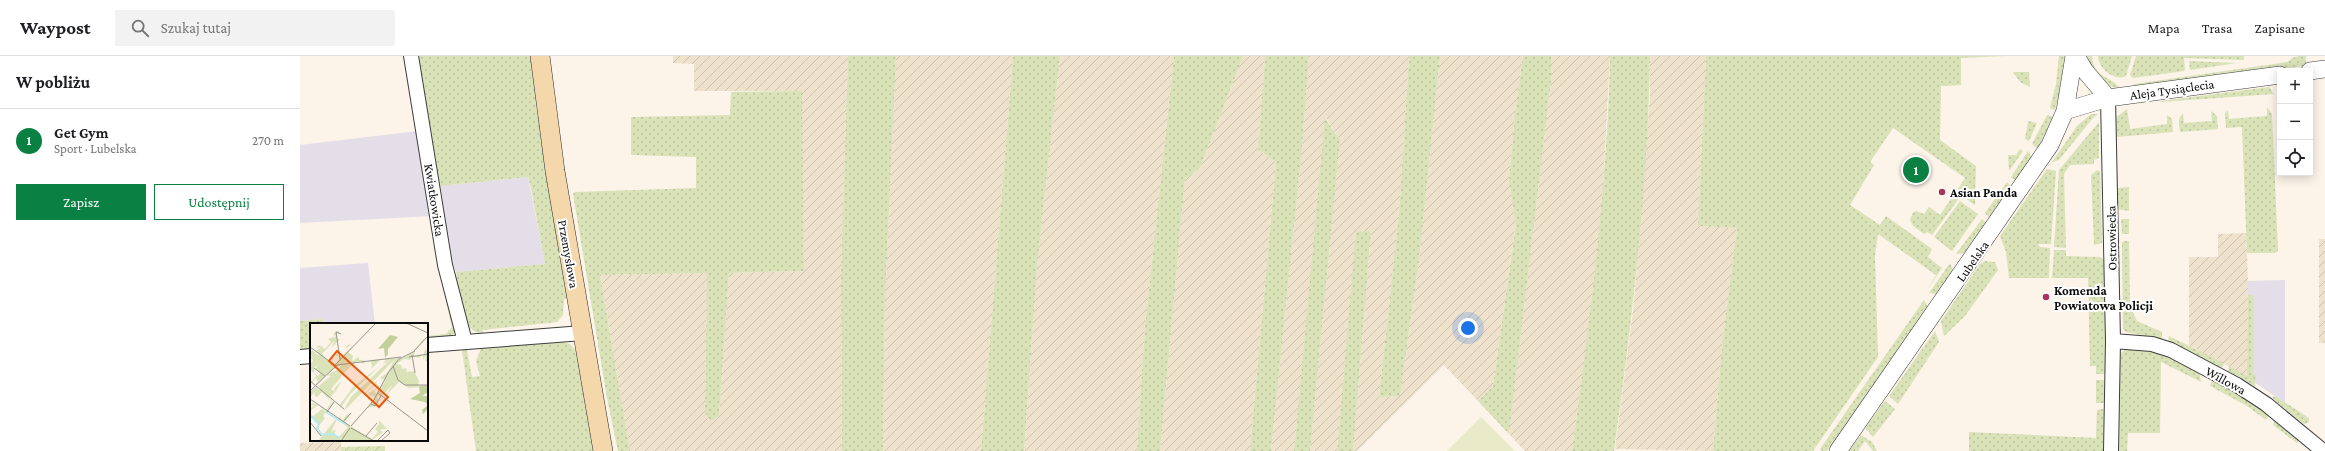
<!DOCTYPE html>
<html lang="pl">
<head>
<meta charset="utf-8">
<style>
	:root { --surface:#fff; --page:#f2f2f2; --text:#202124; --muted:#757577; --line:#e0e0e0; --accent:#0b8043 }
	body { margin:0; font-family:"Crimson Pro",serif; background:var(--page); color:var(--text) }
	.controls { position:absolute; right:12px; top:12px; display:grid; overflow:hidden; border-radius:0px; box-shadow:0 2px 10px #0003 }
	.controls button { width:36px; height:36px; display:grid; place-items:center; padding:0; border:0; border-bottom:1px solid var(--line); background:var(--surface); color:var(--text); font:20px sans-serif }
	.you { position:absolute; left:1168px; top:272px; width:14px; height:14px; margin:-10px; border:3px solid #fff; border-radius:50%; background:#1a73e8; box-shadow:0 0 0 6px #1a73e833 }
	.badge { display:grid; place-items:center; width:26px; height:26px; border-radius:50%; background:var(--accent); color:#fff; font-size:13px; font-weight:700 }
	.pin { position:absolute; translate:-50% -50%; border:2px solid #fff; box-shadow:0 1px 4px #0006 }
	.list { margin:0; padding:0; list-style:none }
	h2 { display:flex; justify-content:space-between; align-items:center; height:52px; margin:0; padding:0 16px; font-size:17px }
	h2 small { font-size:13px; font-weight:400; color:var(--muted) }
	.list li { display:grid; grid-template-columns:26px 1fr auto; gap:12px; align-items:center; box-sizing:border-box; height:64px; padding:0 16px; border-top:1px solid var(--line) }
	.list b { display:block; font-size:15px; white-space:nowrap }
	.list p { margin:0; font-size:13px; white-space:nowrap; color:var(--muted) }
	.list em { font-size:13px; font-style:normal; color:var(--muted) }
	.actions { display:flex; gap:8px; padding:12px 16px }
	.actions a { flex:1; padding:9px 0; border:1px solid var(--accent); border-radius:0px; text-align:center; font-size:14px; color:var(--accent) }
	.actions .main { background:var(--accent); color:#fff }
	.icon { flex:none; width:22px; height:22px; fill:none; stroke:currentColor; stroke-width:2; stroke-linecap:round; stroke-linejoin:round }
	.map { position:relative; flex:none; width:2025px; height:395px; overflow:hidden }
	header { display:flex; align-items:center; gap:24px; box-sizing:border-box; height:56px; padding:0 20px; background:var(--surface); border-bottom:1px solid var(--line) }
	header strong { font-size:19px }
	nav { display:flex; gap:22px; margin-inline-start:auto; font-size:14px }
	.search { width:280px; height:36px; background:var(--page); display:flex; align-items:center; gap:10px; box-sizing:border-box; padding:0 14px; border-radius:0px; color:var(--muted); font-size:15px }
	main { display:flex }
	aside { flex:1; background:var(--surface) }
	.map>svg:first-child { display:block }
	.industrial { fill:#e4dee8 }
	.farmland { fill:url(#farmland-furrows) }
	.grass { fill:url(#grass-dots) }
	.garden { fill:url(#garden-furrows) }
	.pitch { fill:#e8eac8 }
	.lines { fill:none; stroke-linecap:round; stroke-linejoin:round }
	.minor-casing { stroke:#3d3d3d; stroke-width:16 }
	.tertiary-casing { stroke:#3d3d3d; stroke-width:18 }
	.secondary-casing { stroke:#2c2c2c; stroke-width:20 }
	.minor { stroke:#fff; stroke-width:14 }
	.tertiary { stroke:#fff; stroke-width:17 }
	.secondary { stroke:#f5d7ac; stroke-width:19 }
	.poi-dot { fill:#a7345b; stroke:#fff; stroke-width:1.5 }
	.labels { text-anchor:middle; stroke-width:4; stroke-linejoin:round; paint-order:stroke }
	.street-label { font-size:13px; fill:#0a0a0a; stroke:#fff }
	.poi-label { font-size:13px; font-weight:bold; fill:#0a0a0a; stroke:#fff; text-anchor:start }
	.inset-river { fill:none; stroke:#b4e9ed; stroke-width:2 }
	.inset-road { fill:none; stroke:#9b9690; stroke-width:1 }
	.view { fill:#e8590c; fill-opacity:0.15; stroke:#e8590c; stroke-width:2 }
	.inset-edge { fill:none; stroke:#0a0a0a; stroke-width:2 }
</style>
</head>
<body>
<header>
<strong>Waypost</strong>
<div class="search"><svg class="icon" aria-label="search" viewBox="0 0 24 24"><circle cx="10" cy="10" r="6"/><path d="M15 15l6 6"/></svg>Szukaj tutaj</div>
<nav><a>Mapa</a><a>Trasa</a><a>Zapisane</a></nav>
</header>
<main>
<aside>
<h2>W pobliżu<small></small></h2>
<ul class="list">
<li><span class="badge">1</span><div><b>Get Gym</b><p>Sport · Lubelska</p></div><em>270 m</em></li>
</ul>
<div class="actions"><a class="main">Zapisz</a><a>Udostępnij</a></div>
</aside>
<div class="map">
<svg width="2025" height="395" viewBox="0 0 2025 395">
	<defs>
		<pattern id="farmland-furrows" width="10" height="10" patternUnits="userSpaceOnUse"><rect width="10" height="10" fill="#efe2cd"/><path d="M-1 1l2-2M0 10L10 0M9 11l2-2" fill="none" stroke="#ccc1af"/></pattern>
		<pattern id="grass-dots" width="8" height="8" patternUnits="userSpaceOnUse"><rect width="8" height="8" fill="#dae2b8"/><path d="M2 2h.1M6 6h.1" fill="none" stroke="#bac19d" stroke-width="1.8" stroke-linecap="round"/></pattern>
		<pattern id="garden-furrows" width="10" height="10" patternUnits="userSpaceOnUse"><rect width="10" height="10" fill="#dae2b8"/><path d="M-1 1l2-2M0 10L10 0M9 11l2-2" fill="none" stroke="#bac19d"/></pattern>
	</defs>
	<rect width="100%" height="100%" fill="#fcf3e9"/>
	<path class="industrial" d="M118,75L132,160L0,167V89Z
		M228,121L245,208L156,216L151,203L140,130Z
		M68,207L75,268H24L23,263L0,265V212Z
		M1985,224V347L1947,321L1948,225Z"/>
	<path class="farmland" d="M373,0H548L541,218L542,395H330L300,219L407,217L405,357L419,360L429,217L504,215L501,35H394V8L373,7Z
		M596,0H713L681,395H583L585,242Z
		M760,0H874L845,270L837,395H724L737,210Z
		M943,0H965L958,94L976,106L950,395H860L885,123L900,112Z
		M1009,0H1109L1099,158L1079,341L1100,340L1120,196L1140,0H1223L1215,57L1209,126L1216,166L1193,330L1178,345L1144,309L1057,395H1053L1071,176H1057L1037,395H1010L1040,84L1026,62L994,395H971L1002,92Z
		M1251,0H1310L1302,150L1293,242L1272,395H1225L1209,378L1251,25Z
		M1350,0H1406L1398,170L1437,172L1422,290L1413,395L1315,393L1334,246L1350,39Z
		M1946,177L1948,225L1947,321L1889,289V201H1918V178Z
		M2019,183H2025V287H2019Z
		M41,386V395H0V387Z"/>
	<path class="grass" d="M115,0H232L236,49L267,242L264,243L263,259L257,266L183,274V278C158,276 159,235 156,216L245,208L231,132L228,121L140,130Z
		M548,0H596L585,242L583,395H542L541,218Z
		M713,0H760L737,210L724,395H681Z
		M874,0H943L900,112L885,123L860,395H837L845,270Z
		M965,0H1009L1002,92L971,395H950L976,106L958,94Z
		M1109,0H1140L1120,196L1100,340L1079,341L1099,158Z
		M1223,0H1251V25L1209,378L1178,345L1193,330L1216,167L1209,126L1215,57Z
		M1310,0H1350C1348,132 1332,264 1314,395H1272C1290,264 1307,133 1310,0Z
		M1406,0H1706L1661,2V29L1641,30L1640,84L1676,110L1675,149L1656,136L1665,122L1593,72L1570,106L1574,109L1550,149L1580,169L1586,160L1632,193L1628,201L1642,212L1627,234L1636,219L1578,178L1575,200L1578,301L1513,395H1413L1422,290L1437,172L1398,170Z
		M1759,0H1765L1762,29L1755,54L1750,52L1756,28Z
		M1785,0H1792C1793,23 1813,20 1819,32C1801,31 1794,14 1785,0Z
		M1798,0H1832L1826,20C1815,26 1798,12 1798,0Z
		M1836,0H1944V4L1884,2L1885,14L1884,15L1833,22L1830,19Z
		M1999,0H2006V8L2004,10L1833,31L1834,28L1988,6L1992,2Z
		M1889,5L1937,7L1890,14Z
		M1713,16H1729L1730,31L1720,26Z
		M1969,31L1974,38L1861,46L1862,45Z
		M502,35L504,215L429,217L419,360L411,365L405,357L407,217L300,219L330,395H318L307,342L273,138L275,136L396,132V101L331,99V61L430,59L431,36Z
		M1967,51L1972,58L1978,195L1975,197H1947L1942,71L1926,72L1925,57L1928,54L1929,63L1967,60Z
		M1827,53L1830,73L1867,68V59L1872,63L1873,76L1817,81V97L1813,95V61L1818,60Z
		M1911,55L1917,60L1918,73L1880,76C1879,69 1877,62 1883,58L1884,67L1912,65Z
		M1791,58H1798L1793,62L1759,104L1752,106L1777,70Z
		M1747,59L1753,61L1738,93L1732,88Z
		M1025,62L1040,84L1010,395H994Z
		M1728,65L1737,67L1729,85L1725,83Z
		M1799,66V102L1794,104V108L1770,109L1764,118L1766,192L1754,191L1759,114Z
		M1720,93L1723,95L1709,115L1708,99H1716Z
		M1728,95L1732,102L1716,125L1711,121Z
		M1816,106H1817L1818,132L1829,131V155L1816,153Z
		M1747,113L1756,115L1751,188H1738L1740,191L1750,192L1749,222H1709L1706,196L1700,180Z
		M1797,114L1800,115L1802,187L1794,189L1791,119Z
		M1707,126L1712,131L1690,162L1685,157Z
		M1653,140L1658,144L1632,179L1627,176L1624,178L1613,170L1610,164L1613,156L1616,155L1624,158L1629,151L1640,159Z
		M1660,145L1678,158L1652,195L1634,181Z
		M1682,163L1687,167L1665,197L1656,198Z
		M1821,163H1829V178H1822Z
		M1071,175L1053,395H1037L1056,176Z
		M1824,185H1829L1830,250L1837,265L1862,276V283L1826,276L1823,273L1822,187Z
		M1754,194H1766V200L1800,201L1804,204L1807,318H1796V310H1790L1788,222H1752Z
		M1685,205L1695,206L1698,214L1665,260L1644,280L1641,265L1680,208Z
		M1650,207L1653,215L1637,238L1629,237Z
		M143,234L155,276L152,281L127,283V280L146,278L152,271Z
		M1948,239H1953V319H1956L1955,330L1928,315L1929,310L1947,320Z
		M1624,244L1628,251L1527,395H1522L1520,393Z
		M23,263L24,268H11V294L0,295V265Z
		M1635,275L1639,286L1598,348L1589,340Z
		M1869,280L1924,307L1922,312L1868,286Z
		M261,286L270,288L276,295L294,395H176L162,294H167L172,321L180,320L176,305L181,292Z
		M1828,291C1855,292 1876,303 1899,315L1901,326L1861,306L1860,377H1828L1827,395H1816L1818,303L1820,298Z
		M1796,324H1806L1805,347H1796Z
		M1916,324L1959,349L1969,359L1966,364L1947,350L1910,330L1912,325Z
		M1975,340L2009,362V366L2004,368L1972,342Z
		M1585,345L1595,353L1573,381L1565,372Z
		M1802,353L1806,354L1807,395H1669V376L1796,382L1797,354Z
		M1975,364L2001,383L1997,387L1973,369Z
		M1561,379L1572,386L1577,395H1573L1565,385L1558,395H1549Z"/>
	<path class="garden" d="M85,390V395H41V391Z"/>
	<path class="pitch" d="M1181,361L1215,395H1147Z"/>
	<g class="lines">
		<g class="minor-casing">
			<path id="minor" d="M111,0L145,209L165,286
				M1808,42L1813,285L1811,395
				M1813,285L1852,288L1871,294L1937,329L1966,348L2023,395
				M127,289L283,277
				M0,301L11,300"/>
		</g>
		<g class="tertiary-casing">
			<path id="tertiary" d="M1776,0L1785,15L1808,42
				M2010,15L2025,13
				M1765,55L1808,42L1980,19
				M1538,395L1750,89L1765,55L1774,0"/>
		</g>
		<g class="secondary-casing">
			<path id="secondary" d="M240,0L255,115L303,395"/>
		</g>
		<use href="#minor" class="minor"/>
		<use href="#tertiary" class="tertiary"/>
		<use href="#secondary" class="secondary"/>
	</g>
	<g class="poi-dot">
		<circle cx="1642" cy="136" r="4"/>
		<circle cx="1746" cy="241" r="4"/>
	</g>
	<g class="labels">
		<g class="street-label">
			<text transform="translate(1872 33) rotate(-8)" y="5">Aleja Tysiąclecia</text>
			<text transform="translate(135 144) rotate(81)" y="5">Kwiatkowicka</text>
			<text transform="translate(1811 182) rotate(-91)" y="5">Ostrowiecka</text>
			<text transform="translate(269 198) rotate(80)" y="5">Przemysłowa</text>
			<text transform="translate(1672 205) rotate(-55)" y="5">Lubelska</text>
			<text transform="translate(1926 324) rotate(29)" y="5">Willowa</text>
		</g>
		<g class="poi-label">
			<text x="1650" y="141">Asian Panda</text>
			<text x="1754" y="239">Komenda<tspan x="1754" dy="15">Powiatowa Policji</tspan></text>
		</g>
	</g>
	<g transform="translate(10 267)">
		<rect width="118" height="118" fill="#fcf3e9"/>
		<path d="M26,8H28L31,11L26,9L27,16H30L21,25L25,17L12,31L19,39H22L21,38L24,34L22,38L26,41L29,36L28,32L26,34L27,29L29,34L32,33L42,24L40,22L37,25L35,24L40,21L43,25L38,29L43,33L42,38L49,34V37L66,36L50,37L57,38L52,41L51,38L46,39L37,47L21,66L25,69L24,66L32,57L26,68L19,75L22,78L20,80L21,78L12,69L7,74L4,72L6,68L1,73L0,69L6,64L10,68L9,63L21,53L17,52L29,46L31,42L23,47L24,45L27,42L38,40L26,42L24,40L26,43L6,62H5L8,58L5,55L2,60L0,56L2,58L6,53L4,50L8,53L10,50L5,46L9,41L4,45V50L0,47V41L3,38L0,32L4,36L0,30L2,27L8,32H10L6,28L11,24L6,25L9,22L13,24L10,29L13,25L15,26L21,19L18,16L27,13L23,12ZM116,15L113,18L104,28L101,31L105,28L104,33H108L114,31L115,26L118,29V39L115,37L116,33L113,37V32L109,35L102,33L100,37L94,36L86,41L91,42L92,46L96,45L97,49L104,48L109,58L108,62H118L99,65L89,59L76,72L83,61L72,73L68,70L67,72L69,71L73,74L67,73L68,77L65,83L57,85L65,74L57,71L67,65L64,69L67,71L70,65L65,61L46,81L67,57L66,60L71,65L75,57L70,55L77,50L85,36L33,89L41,74L81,36L72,42L76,37L71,36L62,45L61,38L58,37L93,35L102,30L113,16ZM70,43L41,70L31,84L29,83L43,64ZM23,78L24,79L17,89L28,96L30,93L32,98L37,91L39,93L34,99L62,116L68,109L65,106L69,101V97L77,106H72L70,108L73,109L61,118H31L32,115L31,114V118H8L26,96L19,91L8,82L0,88V85L5,83L0,82L4,80L5,82L6,81L16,87ZM27,96L38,104L29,114L24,111L26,106L21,109Z" fill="#dae2b8" fill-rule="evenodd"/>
		<path d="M80,12L88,14L78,26V31L75,35L74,25L68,26ZM118,62V69L112,73H118V86L113,91L112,87L118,82L115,79L100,76L110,70L109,64L100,65Z" fill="#c2d099"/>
		<path d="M12,86L16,89L13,93L15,95L7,105L9,101L4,95H1Z" fill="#dae2b8"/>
		<path class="inset-river" d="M16,89L35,101M0,92L9,101L7,105L12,112L23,111L30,115"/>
		<path class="inset-road" d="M96,0L118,10M0,24L26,43M104,28L118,13M102,32L105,50M99,34L118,31M30,36L26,9L31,11M25,42L66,0M83,43L88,57L95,62H118M4,45L15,53M0,58L34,86M0,68L27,42L91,34M68,70L118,108M0,76L40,103M61,81L65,83L71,73M17,89L24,79M0,99L11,113M33,99L41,90M41,103L64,77L78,50L89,36L105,28M41,105L64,118M56,113L67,100M31,118L40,105M67,118L78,107L80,110L71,118"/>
		<path class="view" d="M27,28L78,74L69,84L19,38Z"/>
		<rect width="118" height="118" class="inset-edge"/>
	</g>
</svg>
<div class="controls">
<button>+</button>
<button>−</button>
<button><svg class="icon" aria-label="locate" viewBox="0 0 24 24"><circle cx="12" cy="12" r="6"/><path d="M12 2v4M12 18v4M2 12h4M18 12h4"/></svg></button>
</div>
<div class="you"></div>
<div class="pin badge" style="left:1616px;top:114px">1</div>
</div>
</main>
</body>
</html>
